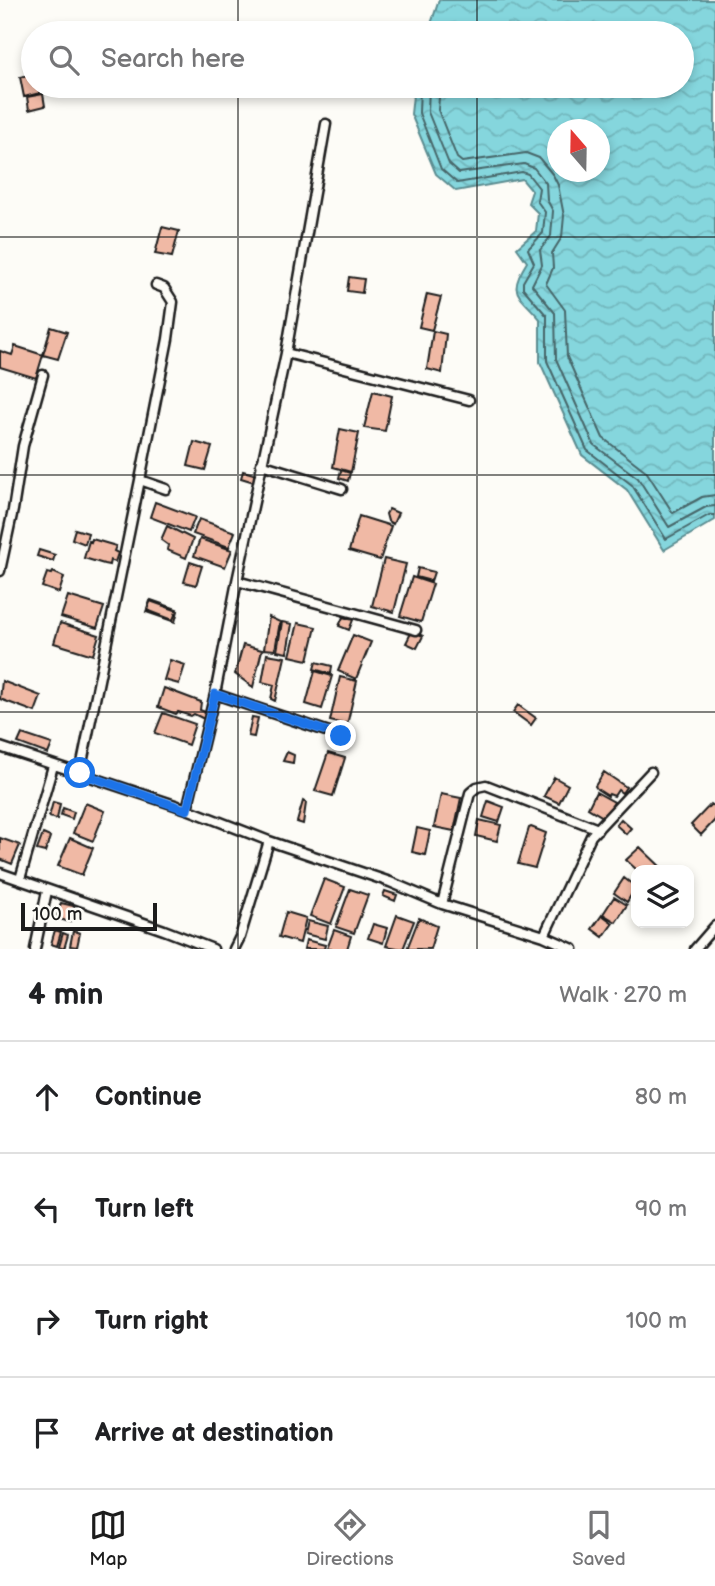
<!DOCTYPE html>
<html lang="en">
<head>
<meta charset="utf-8">
<style>
	:root { --surface:#fff; --page:#f6f6f6; --text:#202124; --muted:#757577; --line:#e0e0e0; --accent:#1c1c1c }
	body { margin:0; font-family:"Balsamiq Sans",sans-serif; background:var(--page); color:var(--text) }
	.controls { position:absolute; right:21px; bottom:21px; display:grid; overflow:hidden; border-radius:14px; box-shadow:0 4px 10px #0003 }
	.controls button { width:63px; height:63px; display:grid; place-items:center; padding:0; border:0; border-bottom:2px solid var(--line); background:var(--surface); color:var(--text); font:35px sans-serif }
	.compass { position:absolute; left:547px; top:119px; width:63px; height:63px; border-radius:50%; background:var(--surface); box-shadow:0 4px 10px #0003; rotate:340deg }
	.scale { position:absolute; left:21px; bottom:18px; width:136px; box-sizing:border-box; padding-left:7px; border:4px solid #1c1c1c; border-top:0; font-size:19px; line-height:24px; white-space:nowrap; color:#1c1c1c; -webkit-text-stroke:5px #fdfcf7; paint-order:stroke }
	.stop { position:absolute; width:21px; height:21px; margin:-16px; border:5px solid #1a73e8; border-radius:50%; background:#fff }
	.stop.end { background:#1a73e8; border-color:#fff; box-shadow:0 2px 7px #0008 }
	.list { margin:0; padding:0; list-style:none }
	h2 { display:flex; justify-content:space-between; align-items:center; height:91px; margin:0; padding:0 28px; font-size:30px }
	h2 small { font-size:23px; font-weight:400; color:var(--muted) }
	.list li { display:grid; grid-template-columns:46px 1fr auto; gap:21px; align-items:center; box-sizing:border-box; height:112px; padding:0 28px; border-top:2px solid var(--line) }
	.list b { display:block; font-size:26px; white-space:nowrap }
	.list em { font-size:23px; font-style:normal; color:var(--muted) }
	.icon { flex:none; width:38px; height:38px; fill:none; stroke:currentColor; stroke-width:2; stroke-linecap:round; stroke-linejoin:round }
	.map { position:relative; flex:none; width:715px; height:949px; overflow:hidden }
	.search { position:absolute; background:var(--surface); box-shadow:0 4px 10px #0003; left:21px; right:21px; top:21px; height:77px; display:flex; align-items:center; gap:18px; box-sizing:border-box; padding:0 24px; border-radius:38px; color:var(--muted); font-size:26px }
	.sheet { height:539px; background:var(--surface) }
	nav { display:flex; justify-content:space-around; align-items:center; box-sizing:border-box; height:98px; border-top:2px solid var(--line); background:var(--surface); font-size:19px; color:var(--muted) }
	nav a { display:grid; justify-items:center; gap:4px }
	nav .on { color:var(--accent) }
	.map>svg:first-child { display:block }
	.water { fill:url(#water-waves); stroke:#5b8c90; stroke-width:2; fill-rule:evenodd }
	.lines { fill:none; stroke-linecap:round; stroke-linejoin:round }
	.shore { stroke:#466669; stroke-width:2 }
	.building { fill:#f0b9a5; stroke:#1c1c1c; stroke-width:2 }
	.street-casing { stroke:#1c1c1c; stroke-width:13 }
	.street { stroke:#fdfcf7; stroke-width:8 }
	.route { stroke:#1a73e8; stroke-width:9 }
	.grid { fill:none; stroke:#1c1c1c; stroke-width:2; stroke-opacity:0.55 }
</style>
</head>
<body>
<div class="map">
<svg width="715" height="949" viewBox="0 0 715 949">
	<defs>
		<pattern id="water-waves" width="16" height="10" patternUnits="userSpaceOnUse" patternTransform="scale(1.75)"><rect width="16" height="10" fill="#85d6dd"/><path d="M0 5q4-4 8 0t8 0" fill="none" stroke="#72b7bd"/></pattern>
	</defs>
	<rect width="100%" height="100%" fill="#fdfcf7"/>
	<filter id="ink" filterUnits="userSpaceOnUse"><feTurbulence type="fractalNoise" baseFrequency=".0143" numOctaves="2"/><feDisplacementMap in="SourceGraphic" scale="14" xChannelSelector="R" yChannelSelector="G"/><feConvolveMatrix kernelMatrix="1 2 1 2 8 2 1 2 1" color-interpolation-filters="sRGB"/></filter>
	<g filter="url(#ink)">
		<path class="water" d="M439,0H715V520L664,550L627,490L582,455L540,362V319C518,293 507,294 527,262L517,248L536,231L538,213L528,203L532,191L522,179L456,191L436,174L411,114L414,86H682V33H428ZM558,130H600V172H558Z"/>
		<g class="lines">
			<path class="shore" d="M420,86L419,113L441,169L457,183L522,172L528,174L539,188L537,201L545,212L543,233L528,249L534,263L523,282V288L547,316V361L587,450L632,485L666,539L709,515H715
				M429,86L428,112L449,164L459,173L524,164L534,168L546,183L547,200L553,211L551,236L540,250L542,265L532,285L555,313L556,359L594,445L638,478L669,527L706,507L715,506
				M440,86L438,110L457,158L462,162L526,153L539,158L553,175L558,185L564,216L562,237L552,253L553,268L546,284L565,310L567,357L603,438L646,471L673,513L702,497L715,495"/>
		</g>
		<path class="building" d="M33,74V86H38L40,93L24,97L20,77Z
			M43,94L45,106L29,110L27,97Z
			M162,227L179,231L172,257L155,254Z
			M349,277L364,279L362,293L347,291Z
			M427,294L441,297L432,330L419,327Z
			M51,327L67,332L58,359L43,355Z
			M433,331L446,334L442,373L427,369Z
			M15,346L43,355L36,378L0,367V351L12,355Z
			M373,391L392,396L385,431L364,428Z
			M340,429L359,433L351,472L333,467Z
			M194,442L212,447L205,470L188,466Z
			M341,470L350,473L348,481L339,478Z
			M243,471L257,475L254,482L241,478Z
			M155,502L195,517L189,532L150,517Z
			M389,509L398,513L393,524L388,521L386,514Z
			M359,516L391,526L380,560L349,551Z
			M199,519L235,532L229,547L193,534Z
			M167,526L193,539L186,558L167,550L168,545L161,540Z
			M75,529L88,533L85,544L72,539Z
			M92,539L116,546L114,551L118,553L115,562L110,560L109,565L104,564L84,558L89,541L91,542Z
			M200,539L232,550L225,567L194,556Z
			M39,550L55,555L53,561L37,556Z
			M384,559L406,564L394,612L372,606Z
			M190,562L202,566L196,585L184,582Z
			M418,568L434,572L431,581L416,577Z
			M53,572L64,577L59,593L42,587L47,573L52,574Z
			M412,577L433,584L421,622L400,616Z
			M68,596L104,607L97,628L61,617Z
			M151,600L177,609L173,620L147,610Z
			M150,601L178,611L175,622L146,612Z
			M269,617L280,622L275,650L264,649Z
			M343,617L353,620L349,630L339,626Z
			M282,622L292,624L287,653L277,651Z
			M60,623L99,635L93,655L54,643Z
			M298,623L316,627L308,660L290,656Z
			M412,631L423,636L417,648L406,643Z
			M353,635L371,642L356,679L338,671Z
			M243,645L262,650L253,687L235,674Z
			M267,654L285,657L275,701L271,699L274,685L262,682Z
			M170,660L185,665L179,684L164,680Z
			M316,662L332,666L331,674L314,669Z
			M315,671L332,676L322,709L306,704Z
			M340,677L357,681L347,725L330,721Z
			M2,681L41,696L35,712L0,699Z
			M164,688L201,702L200,710L208,713L206,720L194,714L191,716L178,712L176,714L158,707Z
			M518,705L536,718L531,725L513,712Z
			M163,713L195,724L188,745L155,733Z
			M252,717L258,718L254,737L248,736Z
			M22,734L52,744L48,754L18,743Z
			M287,752L294,755L293,763L283,761Z
			M328,753L345,758L333,796L315,791Z
			M604,772L626,787L622,793L618,790L614,796L609,794L608,796L597,789L595,786Z
			M554,777L568,785L559,803L544,796Z
			M596,792L614,802L605,818L588,808Z
			M441,794L461,798L454,831L434,827Z
			M303,801L306,803L303,824L297,822Z
			M488,801L504,807L499,822L483,817Z
			M53,802L60,804L57,819L49,817Z
			M85,803L105,811L93,841L73,833Z
			M711,804L715,807V820L701,835L691,825Z
			M63,808L74,812L72,819L61,815Z
			M621,819L631,828L626,834L616,825Z
			M479,820L501,825L497,841L476,836Z
			M531,827L546,833L535,868L518,864L529,828Z
			M417,828L430,831L425,855L412,852Z
			M43,834L50,837L45,852L37,850Z
			M0,838L20,845L12,864L0,859Z
			M70,838L93,848L82,875L58,866Z
			M640,847L664,870H637L626,860Z
			M624,878L636,887L627,902L614,893Z
			M324,879L345,887L331,924L310,916Z
			M350,889L368,895L354,933L336,927Z
			M385,891L397,895L395,901L383,896Z
			M614,897L627,905L616,922L603,914Z
			M61,903L74,906L70,922L56,918Z
			M286,912L306,918L300,943L279,937Z
			M397,915L414,921L403,949L386,946Z
			M602,915L613,923L603,937L592,929Z
			M419,918L437,926L430,949H407Z
			M308,921L328,926L325,939L305,934Z
			M373,924L387,928L383,943L368,938Z
			M55,930L61,932L57,946L51,944Z
			M334,930L351,936L347,949H327Z
			M73,931L80,933L77,947L70,946Z
			M63,933L68,935L64,949L59,947Z
			M306,940L325,945L324,949H304Z"/>
		<g class="lines">
			<g class="street-casing">
				<path id="street" d="M286,353L326,124
					M261,464L342,489
					M140,480L168,339L173,302L164,288L156,285
					M0,571L13,510L23,446L43,375
					M237,581L286,353L469,400
					M215,694L341,736
					M0,747L187,809L269,841L390,882L442,904L544,936L573,949
					M80,773L140,480L166,489
					M187,809L215,694L237,581L416,630
					M0,873L164,930L213,949
					M20,879L53,766
					M442,904L470,793L477,787L486,785L598,829
					M544,936L591,836L651,772
					M35,949L47,891
					M234,949L240,937L269,841
					M695,949L715,926"/>
			</g>
			<use href="#street" class="street"/>
		</g>
	</g>
	<g class="lines" filter="url(#ink)">
		<path class="route" d="M80,773L187,810L215,694L341,736"/>
	</g>
	<path class="grid" d="M238,0V33M477,0V33M238,86V949M477,86V949M0,237H715M0,475H715M0,712H715"/>
</svg>
<div class="controls">
<button><svg class="icon" aria-label="layers" viewBox="0 0 24 24"><path d="M12 4l9 5-9 5-9-5zM3 14l9 5 9-5"/></svg></button>
</div>
<svg class="compass" viewBox="-18 -18 36 36"><path d="M0-13l5 13h-10z" fill="#e53935"/><path d="M0 13l5-13h-10z" fill="#757577"/></svg>
<div class="scale">100 m</div>
<div class="stop" style="left:80px;top:773px"></div>
<div class="stop end" style="left:341px;top:736px"></div>
<div class="search"><svg class="icon" aria-label="search" viewBox="0 0 24 24"><circle cx="10" cy="10" r="6"/><path d="M15 15l6 6"/></svg>Search here</div>
</div>
<section class="sheet">
<h2>4 min<small>Walk · 270 m</small></h2>
<ul class="list">
<li><svg class="icon" aria-label="ahead" viewBox="0 0 24 24"><path d="M12 20V5M6 11l6-6 6 6"/></svg><div><b>Continue</b></div><em>80 m</em></li>
<li><svg class="icon" aria-label="left" viewBox="0 0 24 24"><path d="M17 20v-9H6M10 6l-5 5 5 5"/></svg><div><b>Turn left</b></div><em>90 m</em></li>
<li><svg class="icon" aria-label="right" viewBox="0 0 24 24"><path d="M7 20v-9h11M14 6l5 5-5 5"/></svg><div><b>Turn right</b></div><em>100 m</em></li>
<li><svg class="icon" aria-label="arrive" viewBox="0 0 24 24"><path d="M6 21V4h12l-3 4 3 4H6"/></svg><div><b>Arrive at destination</b></div></li>
</ul>
</section>
<nav>
<a class="on"><svg class="icon" aria-label="map" viewBox="0 0 24 24"><path d="M3 6l6-2 6 2 6-2v14l-6 2-6-2-6 2zM9 4v14M15 6v14"/></svg>Map</a>
<a><svg class="icon" aria-label="directions" viewBox="0 0 24 24"><path d="M12 3l9 9-9 9-9-9zM9 14v-3h6M13 9l2 2-2 2"/></svg>Directions</a>
<a><svg class="icon" aria-label="saved" viewBox="0 0 24 24"><path d="M7 4h10v16l-5-4-5 4z"/></svg>Saved</a>
</nav>
</body>
</html>
